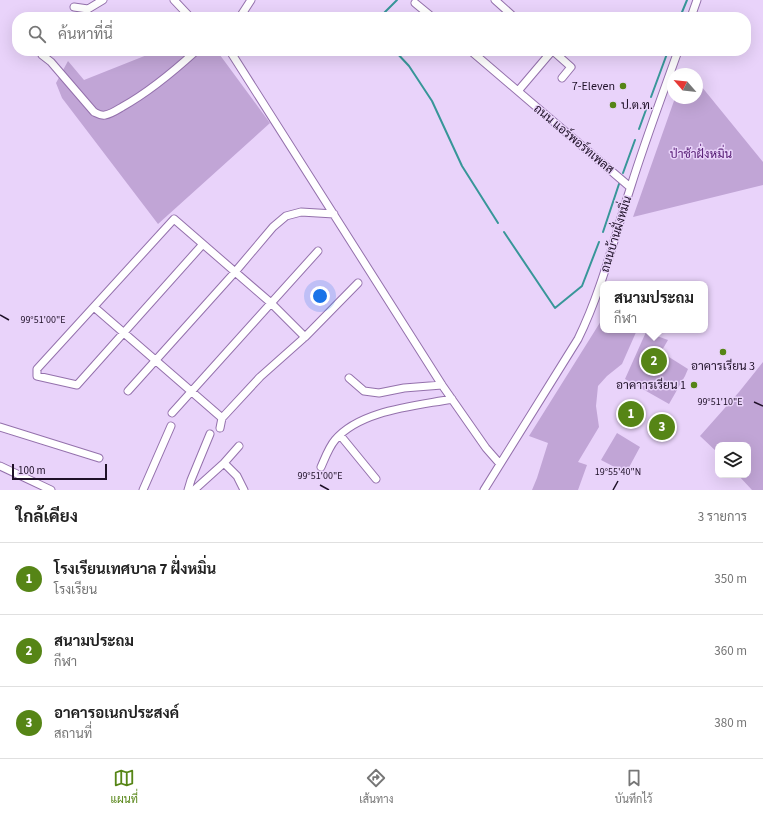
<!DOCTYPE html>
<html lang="th">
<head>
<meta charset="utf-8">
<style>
	:root { --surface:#fff; --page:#f2f2f2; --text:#222; --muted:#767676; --line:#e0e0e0; --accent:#568516 }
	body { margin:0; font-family:"Source Sans 3",Sarabun,sans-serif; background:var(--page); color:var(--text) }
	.controls { position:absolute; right:12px; bottom:12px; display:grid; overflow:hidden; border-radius:8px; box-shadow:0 4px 16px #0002 }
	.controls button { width:36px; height:36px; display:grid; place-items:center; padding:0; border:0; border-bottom:1px solid var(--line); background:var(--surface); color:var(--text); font:20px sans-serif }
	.compass { position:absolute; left:667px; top:68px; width:36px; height:36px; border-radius:50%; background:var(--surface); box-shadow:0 4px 16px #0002; rotate:298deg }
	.scale { position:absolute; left:12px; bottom:10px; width:95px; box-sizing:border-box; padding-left:4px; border:2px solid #1f1128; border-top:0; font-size:11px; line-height:14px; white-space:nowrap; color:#1f1128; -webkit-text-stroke:3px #e9d3fa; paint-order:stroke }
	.you { position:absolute; left:320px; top:296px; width:14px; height:14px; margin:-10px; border:3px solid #fff; border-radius:50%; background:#1a73e8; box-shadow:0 0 0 6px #1a73e833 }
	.badge { display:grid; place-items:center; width:26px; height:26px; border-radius:50%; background:var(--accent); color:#fff; font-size:13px; font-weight:700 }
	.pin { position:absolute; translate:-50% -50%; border:2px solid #fff; box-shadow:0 1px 4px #0006 }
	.popup { position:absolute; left:600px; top:281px; width:108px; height:52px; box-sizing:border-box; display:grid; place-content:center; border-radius:8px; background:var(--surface); filter:drop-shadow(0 1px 3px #0005); font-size:13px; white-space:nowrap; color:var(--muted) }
	.popup b { font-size:15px; color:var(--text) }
	.popup::after { content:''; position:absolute; left:50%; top:100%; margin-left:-8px; border:8px solid transparent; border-top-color:var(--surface) }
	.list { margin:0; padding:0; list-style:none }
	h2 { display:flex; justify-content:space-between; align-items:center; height:52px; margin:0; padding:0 16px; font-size:17px }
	h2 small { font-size:13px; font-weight:400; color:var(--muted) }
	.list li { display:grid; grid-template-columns:26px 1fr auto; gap:12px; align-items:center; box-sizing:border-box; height:72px; padding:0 16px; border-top:1px solid var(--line) }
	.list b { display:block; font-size:15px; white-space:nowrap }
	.list p { margin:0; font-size:13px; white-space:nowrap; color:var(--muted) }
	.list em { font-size:13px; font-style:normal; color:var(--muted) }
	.icon { flex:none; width:22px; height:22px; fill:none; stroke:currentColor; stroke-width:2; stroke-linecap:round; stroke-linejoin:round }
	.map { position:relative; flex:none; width:763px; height:490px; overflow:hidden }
	.search { position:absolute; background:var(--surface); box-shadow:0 4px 16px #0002; left:12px; right:12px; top:12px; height:44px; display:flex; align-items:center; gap:10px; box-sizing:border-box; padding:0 14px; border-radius:16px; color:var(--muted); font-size:15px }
	.sheet { height:268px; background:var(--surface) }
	nav { display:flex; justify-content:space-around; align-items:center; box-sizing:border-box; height:56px; border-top:1px solid var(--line); background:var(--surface); font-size:11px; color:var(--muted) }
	nav a { display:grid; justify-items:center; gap:2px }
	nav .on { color:var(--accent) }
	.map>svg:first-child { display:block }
	.green { fill:#c1a5d6 }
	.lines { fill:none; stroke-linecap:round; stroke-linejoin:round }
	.stream { stroke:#389699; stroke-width:2 }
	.minor-casing { stroke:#9471ac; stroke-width:9 }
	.minor { stroke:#fff; stroke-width:7 }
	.ticks { fill:none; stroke:#1f1128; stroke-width:1.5 }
	.poi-dot { fill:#568516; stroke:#e9d3fa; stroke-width:1.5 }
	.labels { text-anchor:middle; stroke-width:3; stroke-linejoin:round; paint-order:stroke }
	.poi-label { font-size:12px; fill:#1f1128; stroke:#e9d3fa; text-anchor:end }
	.street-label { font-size:12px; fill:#1f1128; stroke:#e9d3fa }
	.park-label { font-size:12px; fill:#521771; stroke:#e9d3fa }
	.ticks-label { font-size:10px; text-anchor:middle; fill:#1f1128; stroke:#e9d3fa; stroke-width:3; stroke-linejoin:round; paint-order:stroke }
</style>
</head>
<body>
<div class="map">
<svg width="763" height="490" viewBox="0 0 763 490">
	<rect width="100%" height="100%" fill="#e9d3fa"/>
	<path class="green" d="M157,51H217L270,123L158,224L62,98L56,83L68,61L84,80Z
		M697,81L763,162V185L633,217L675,98H697Z
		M601,321L603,322V330H637L622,364L607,376L598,386L596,406L599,427L578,462L587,465L578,490H532L537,478L548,443L529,436Z
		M646,332L668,340L661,352L688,369L685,376L669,404L625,379Z
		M763,362V490H752L738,475H748V445H718V453L700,436L739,392Z
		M617,433L640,447L626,473L601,460Z"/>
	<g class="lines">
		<path class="stream" d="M382,17V15L397,0
			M680,17L687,0
			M395,51L409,66L432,101L462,166L498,223
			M651,97L668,51
			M639,129L647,107
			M623,173L635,140
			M504,232L555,308L582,286L599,242
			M603,232L619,184"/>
		<g class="minor-casing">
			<path id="minor" d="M174,0L190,17
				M495,0L514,17
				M415,3L432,17
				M74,7L88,9L103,0
				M240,17L251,0
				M691,17L697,0
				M40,51L42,55L51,62L94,112C98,114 101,116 105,115C111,114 117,110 122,107C149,92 173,72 196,51
				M230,51L442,385L486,448L500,464
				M471,51L630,187
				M553,51L571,67L562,78
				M518,91L552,51
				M203,244L77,385L37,376V369L174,219L271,303L305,337
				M94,307L222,418
				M349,378L364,391L379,393L404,388L442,385
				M128,391L235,272L273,227L286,216L301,212L334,214
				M172,413L318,251
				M0,427L99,458
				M220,428L222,418L260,377L305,337L358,283
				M340,435L376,479
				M224,463L237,476L244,490
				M0,466L51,490
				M321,467C325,458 329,447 335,440C360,410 416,406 452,399
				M143,490L171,426
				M188,490L191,480L210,434
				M194,490L224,463L239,446
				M484,490L578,339C602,290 614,238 631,186C645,141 662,96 678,51"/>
		</g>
		<use href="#minor" class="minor"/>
	</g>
	<path class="ticks" d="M0,315L9,320M754,402L763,406M320,485L329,490M613,490L618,481"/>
	<g class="poi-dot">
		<circle cx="623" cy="86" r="4"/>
		<circle cx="613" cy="105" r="4"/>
		<circle cx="723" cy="352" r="4"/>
		<circle cx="694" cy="385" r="4"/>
	</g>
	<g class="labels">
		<g class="poi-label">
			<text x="615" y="90">7-Eleven</text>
			<text x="621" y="109" text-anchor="start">ป.ต.ท.</text>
			<text x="723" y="370" text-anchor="middle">อาคารเรียน 3</text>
			<text x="686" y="389">อาคาารเรียน 1</text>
		</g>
		<g class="street-label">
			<text transform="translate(574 139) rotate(40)" y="4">ถนน แอร์พอร์ทเพลส</text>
			<text transform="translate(616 234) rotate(-73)" y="4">ถนนบ้านฝั่งหมิ่น</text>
		</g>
		<g class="park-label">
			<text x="701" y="158">ป่าช้าฝั่งหมิ่น</text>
		</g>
	</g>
	<g class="ticks-label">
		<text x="43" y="323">99°51'00"E</text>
		<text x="720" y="405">99°51'10"E</text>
		<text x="618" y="475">19°55'40"N</text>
		<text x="320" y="479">99°51'00"E</text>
	</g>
</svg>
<div class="controls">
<button><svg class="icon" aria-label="layers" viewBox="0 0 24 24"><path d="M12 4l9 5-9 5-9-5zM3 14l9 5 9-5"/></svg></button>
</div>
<svg class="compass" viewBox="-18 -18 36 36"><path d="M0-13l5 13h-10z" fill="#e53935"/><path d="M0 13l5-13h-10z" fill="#767676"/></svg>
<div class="scale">100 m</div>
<div class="you"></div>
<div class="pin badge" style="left:631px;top:414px">1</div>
<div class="pin badge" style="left:654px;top:361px">2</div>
<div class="popup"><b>สนามประถม</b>กีฬา</div>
<div class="pin badge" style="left:662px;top:427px">3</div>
<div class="search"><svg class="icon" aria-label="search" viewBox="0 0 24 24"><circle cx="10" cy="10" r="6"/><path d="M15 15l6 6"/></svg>ค้นหาที่นี่</div>
</div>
<section class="sheet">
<h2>ใกล้เคียง<small>3 รายการ</small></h2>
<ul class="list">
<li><span class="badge">1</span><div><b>โรงเรียนเทศบาล 7 ฝั่งหมิ่น</b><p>โรงเรียน</p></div><em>350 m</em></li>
<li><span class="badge">2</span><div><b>สนามประถม</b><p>กีฬา</p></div><em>360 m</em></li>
<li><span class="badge">3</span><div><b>อาคารอเนกประสงค์</b><p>สถานที่</p></div><em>380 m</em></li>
</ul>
</section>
<nav>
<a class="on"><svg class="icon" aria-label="map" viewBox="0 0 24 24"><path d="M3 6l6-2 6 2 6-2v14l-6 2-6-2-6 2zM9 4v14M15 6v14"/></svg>แผนที่</a>
<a><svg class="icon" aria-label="directions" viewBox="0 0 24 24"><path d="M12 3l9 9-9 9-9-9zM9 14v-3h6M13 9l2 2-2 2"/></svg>เส้นทาง</a>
<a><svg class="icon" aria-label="saved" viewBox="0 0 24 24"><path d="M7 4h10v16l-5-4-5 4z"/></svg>บันทึกไว้</a>
</nav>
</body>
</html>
